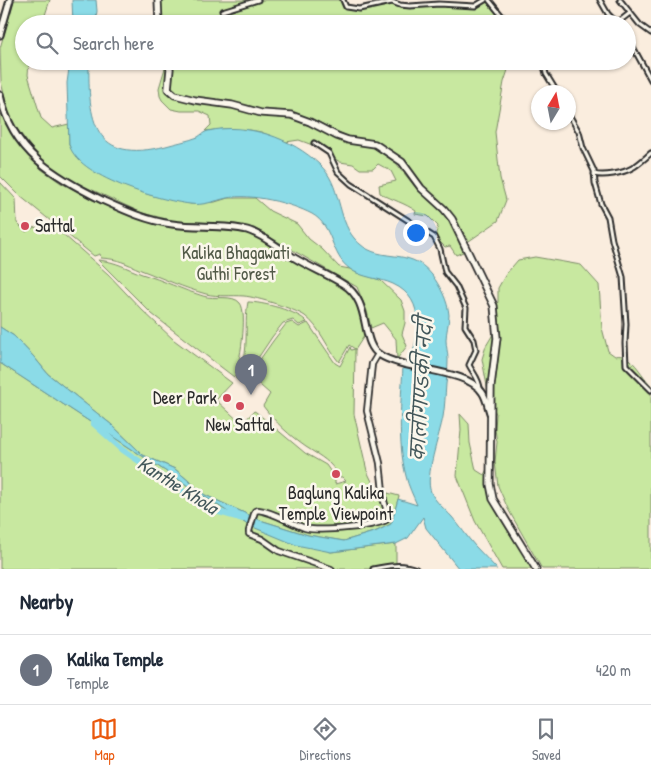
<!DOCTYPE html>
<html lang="en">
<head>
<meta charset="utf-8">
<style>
	:root { --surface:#fff; --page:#f6f6f7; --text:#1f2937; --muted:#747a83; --line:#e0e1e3; --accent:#ea580c }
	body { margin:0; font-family:"Patrick Hand","Playpen Sans Deva",sans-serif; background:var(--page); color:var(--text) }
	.compass { position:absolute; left:531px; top:85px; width:45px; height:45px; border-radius:50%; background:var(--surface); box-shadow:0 1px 4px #0004; rotate:10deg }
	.you { position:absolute; left:415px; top:232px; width:18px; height:18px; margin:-12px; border:4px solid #fff; border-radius:50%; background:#1a73e8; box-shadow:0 0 0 8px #1a73e833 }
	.badge { display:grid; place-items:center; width:32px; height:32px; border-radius:50%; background:var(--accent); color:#fff; font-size:16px; font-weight:700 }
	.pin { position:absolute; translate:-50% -41px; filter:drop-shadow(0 1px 2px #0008) }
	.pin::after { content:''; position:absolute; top:26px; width:18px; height:15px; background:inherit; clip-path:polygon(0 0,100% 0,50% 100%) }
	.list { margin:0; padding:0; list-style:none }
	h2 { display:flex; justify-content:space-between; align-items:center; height:65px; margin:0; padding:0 20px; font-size:21px }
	h2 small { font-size:16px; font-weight:400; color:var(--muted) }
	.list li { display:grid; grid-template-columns:32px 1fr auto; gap:15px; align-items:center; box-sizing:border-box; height:70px; padding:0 20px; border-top:1px solid var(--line) }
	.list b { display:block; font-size:19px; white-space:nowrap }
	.list p { margin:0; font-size:16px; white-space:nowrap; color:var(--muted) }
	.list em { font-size:16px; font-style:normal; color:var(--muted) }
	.icon { flex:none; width:28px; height:28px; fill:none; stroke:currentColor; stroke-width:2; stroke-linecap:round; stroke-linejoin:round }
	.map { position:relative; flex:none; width:651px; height:569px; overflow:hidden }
	.search { position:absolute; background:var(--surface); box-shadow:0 1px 4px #0004; left:15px; right:15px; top:15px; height:55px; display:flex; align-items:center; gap:12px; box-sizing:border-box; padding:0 18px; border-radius:28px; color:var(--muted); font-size:19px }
	.sheet { height:135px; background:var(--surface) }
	nav { display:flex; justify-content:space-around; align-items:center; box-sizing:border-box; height:70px; border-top:1px solid var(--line); background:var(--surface); font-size:14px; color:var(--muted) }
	nav a { display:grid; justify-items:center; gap:2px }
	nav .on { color:var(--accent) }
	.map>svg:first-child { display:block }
	.green { fill:#c8e8a0; stroke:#7a8a66 }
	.water { fill:#8bdbe7; stroke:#65959c }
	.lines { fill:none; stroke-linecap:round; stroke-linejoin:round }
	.river { stroke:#8bdbe7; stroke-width:6 }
	.street-casing { stroke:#2b2b2b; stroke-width:7 }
	.secondary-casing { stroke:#2b2b2b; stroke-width:8 }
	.primary-casing { stroke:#2b2b2b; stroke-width:9 }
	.highway-casing { stroke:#2b2b2b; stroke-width:9 }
	.street { stroke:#fbf7ec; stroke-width:3 }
	.secondary { stroke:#fbf7ec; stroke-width:4.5 }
	.primary { stroke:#fbf7ec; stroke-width:5 }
	.highway { stroke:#fbf7ec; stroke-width:5.5 }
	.poi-dot { fill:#d1495b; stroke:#fbf7ec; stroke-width:2 }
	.labels { text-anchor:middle; stroke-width:5; stroke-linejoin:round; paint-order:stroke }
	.poi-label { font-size:18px; fill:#2b2b2b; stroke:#fbf7ec }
	.park-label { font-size:18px; fill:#525a48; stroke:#fbf7ec }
	.water-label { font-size:19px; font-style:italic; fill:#43575a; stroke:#fbf7ec }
</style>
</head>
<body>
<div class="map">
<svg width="651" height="569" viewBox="0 0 651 569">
	<rect width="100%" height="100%" fill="#faedde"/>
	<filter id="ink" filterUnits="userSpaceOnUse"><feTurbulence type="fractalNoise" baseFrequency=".02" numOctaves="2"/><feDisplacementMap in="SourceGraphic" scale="10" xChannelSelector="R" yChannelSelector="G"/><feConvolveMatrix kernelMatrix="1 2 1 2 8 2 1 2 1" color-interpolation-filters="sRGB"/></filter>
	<g filter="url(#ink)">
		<path class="green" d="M14,0H50L42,24H24V61H29L28,75L41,118L52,128L69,124V144L122,185L150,195L191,204L215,202L228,198H255L270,211L297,224L309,239L322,249L339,267L350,269L357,273L380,280L401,300L405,311V323L402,334L407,346L397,359L396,339L383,323L371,328L367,311L357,287L254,228L234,224L175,221L142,213L71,180L48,166L30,146L14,125L9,114L1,82L0,48Z
			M161,0H346L348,5L360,8L389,1H395L401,5L416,6L451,3L475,4L479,0H492L511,22L515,24H162Z
			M164,61H167L169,68L168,92L250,113L287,117L298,120L369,145L396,163L416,188L451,221L463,252L456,255L450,246L445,247L435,237L438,226L428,216L415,214L416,211C405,203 392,200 380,193L379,185L396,181L391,171L378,164L373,169H360L353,164L340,162L315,146L299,140L286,142L261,132L250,130L224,129L205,131L211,125L210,116L199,111H181L171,109L162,100L160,96L159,88L165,68Z
			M171,61H511L504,82L495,132L500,178L506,200L498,221L469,241L446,207L421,185L414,177L378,143L365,139L351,138L314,120L290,113L278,111L263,112L233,103L218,100L201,99L178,93L171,89L173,66Z
			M0,107L4,120L17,141L41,169L61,183L93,200L151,223L208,230L244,232L260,239L293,260L339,284L350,292L357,304L366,333L355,350L354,414L367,471L376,490L399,496L391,524L377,531L344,541L308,535L260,520L205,495L175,469L143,455L112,425L48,374L34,357L14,336L0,327V182L16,199L17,223L26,232C35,225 38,227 49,230C54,232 59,232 64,235L108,274L142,310L174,340L232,383L216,400L242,424L254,411L256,412L305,453L326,465L335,478V484L346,481L342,477H340C329,460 323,458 306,447C290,436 275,422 263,406L270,394L252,378L254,368L273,341L286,324L292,322L299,327L308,323L335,363L340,366L350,347L351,350L355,349L349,345L339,362C327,348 320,327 305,316C295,309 257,297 244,296C232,295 218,297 206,294C184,288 162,278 141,270C125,263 119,259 101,258L100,254L94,256L20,196L0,176Z
			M535,257L581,265L599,285L602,328L608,351L615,356C632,352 641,376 651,385V569H542L508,509L498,486L495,462L497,442L495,429L496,414L489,397L482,359L486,346L492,336L498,301V288L506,274L518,260Z
			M98,260C118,262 125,268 142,274C163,280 182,290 203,296C214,300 233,294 240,303C248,312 240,367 234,377L152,314Z
			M248,302C262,302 298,311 307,322L299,325L293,320L283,323L272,337L254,364L249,379L242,383L235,378C252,358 243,327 248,302Z
			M0,363L248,525L331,552L396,544V564L400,569H404H0Z
			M460,414L469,424L470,443L476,470L484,475L487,469C487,480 487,492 492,503C503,526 519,547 533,569H502L475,521L457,476L461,430Z"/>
		<path class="water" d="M72,0H96L97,11L95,24H73Z
			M70,61H89C88,120 93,165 166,146C176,143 188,141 198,137C201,135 204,132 208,131C247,122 292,138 320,165C341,184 337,218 354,238C378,267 408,244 432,275C440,286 448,301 449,315C449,323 446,332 446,340C446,346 448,353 448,360C448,368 447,376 446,384C445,395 445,406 443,417C440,434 424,477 431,492C435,502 445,509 452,517C460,526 467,537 475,546C482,554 490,561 497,569H459L426,528L423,517L408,538L396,544L331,552L296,545L248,525L0,363V327L14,336L34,357L48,374L112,425L143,455L175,469L205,495L260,520L308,535L344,541L377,531L391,524L398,499L417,505C413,495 408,486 406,476C397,441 401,402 403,367L408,368C418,339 428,300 393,284C380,278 362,278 350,269C330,255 334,226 312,214C291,203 251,193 227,198C214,201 203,206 190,204C158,200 77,177 69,144L67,83Z"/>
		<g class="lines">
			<path class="river" d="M93,423L123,450L209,509L243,519"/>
			<g class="street-casing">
				<path id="street" d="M343,0L346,7L359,9L392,2L400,5L410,6L439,4L475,6L485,0
					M489,0L506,21L510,24
					M600,0L608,14L618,24
					M620,0L640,25L651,33
					M222,11L258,0
					M617,23L630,13
					M570,24L590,22L598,24
					M627,36L651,80
					M543,61L546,74L557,92
					M568,113L579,132L583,148L594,171L595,183L601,204L608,217L612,240L623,277L626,324L625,343L626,365L651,390
					M314,143L329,153L338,172L351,184L434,237L440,249L445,272L456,286L466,308L465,326L474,340L476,350L469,365C473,373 480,380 480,389
					M594,174C604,177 623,173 632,168C639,164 645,158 651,153
					M373,569C387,566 403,563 416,569"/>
			</g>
			<g class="secondary-casing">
				<path id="secondary" d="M331,569L279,551L262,539L249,534V531L255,511L258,510C275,512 289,523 305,528C319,532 379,527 389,518L384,501L380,463L367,411L372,364L378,354"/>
			</g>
			<g class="primary-casing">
				<path id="primary" d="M0,35L10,0
					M0,95C12,152 55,177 104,201C126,211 148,221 172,224C196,228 224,224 247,230C264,235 278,248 293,257C309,267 327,274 343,284C373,302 359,343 380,355C405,371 467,369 482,392C486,397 488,407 490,413"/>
			</g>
			<g class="highway-casing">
				<path id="highway" d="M158,0L159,24
					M168,61L170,69L168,89L175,95L195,100L232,105L261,113L291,115L310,122L337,136L348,140L375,144L402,162L421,188L444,209L452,219L494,306L497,338L491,386L490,484L493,499L536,569"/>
			</g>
			<use href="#street" class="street"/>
			<use href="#secondary" class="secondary"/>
			<use href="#primary" class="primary"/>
			<use href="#highway" class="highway"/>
		</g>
	</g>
	<g class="poi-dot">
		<circle cx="25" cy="226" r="5"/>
		<circle cx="227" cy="398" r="5"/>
		<circle cx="240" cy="406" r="5"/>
		<circle cx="336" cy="474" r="5"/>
	</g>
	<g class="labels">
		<g class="poi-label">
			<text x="35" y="232" text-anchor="start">Sattal</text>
			<text x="217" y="404" text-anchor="end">Deer Park</text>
			<text x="240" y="431">New Sattal</text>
			<text x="336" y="499">Baglung Kalika<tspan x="336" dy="21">Temple Viewpoint</tspan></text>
		</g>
		<g class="park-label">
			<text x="236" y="259">Kalika Bhagawati<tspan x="236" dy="21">Guthi Forest</tspan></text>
		</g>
		<g class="water-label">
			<text transform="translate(421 389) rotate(-87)" y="7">कालीगण्डकी नदी</text>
			<text transform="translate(178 485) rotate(32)" y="7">Kanthe Khola</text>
		</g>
	</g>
</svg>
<svg class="compass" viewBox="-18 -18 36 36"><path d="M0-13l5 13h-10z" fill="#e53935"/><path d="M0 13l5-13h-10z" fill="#747a83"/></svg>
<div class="you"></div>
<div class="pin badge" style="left:251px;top:395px;background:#6b7280">1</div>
<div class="search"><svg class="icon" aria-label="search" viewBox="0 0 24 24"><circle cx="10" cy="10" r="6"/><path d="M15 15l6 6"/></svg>Search here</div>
</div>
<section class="sheet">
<h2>Nearby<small></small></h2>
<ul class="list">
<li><span class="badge" style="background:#6b7280">1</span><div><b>Kalika Temple</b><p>Temple</p></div><em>420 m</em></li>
</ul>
</section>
<nav>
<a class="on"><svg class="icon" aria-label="map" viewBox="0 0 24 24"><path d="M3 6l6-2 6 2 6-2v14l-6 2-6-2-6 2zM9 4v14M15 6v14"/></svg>Map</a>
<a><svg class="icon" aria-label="directions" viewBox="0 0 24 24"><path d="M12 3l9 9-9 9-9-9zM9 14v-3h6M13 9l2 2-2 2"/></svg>Directions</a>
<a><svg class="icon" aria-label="saved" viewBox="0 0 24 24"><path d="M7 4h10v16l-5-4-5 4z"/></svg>Saved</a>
</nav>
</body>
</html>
